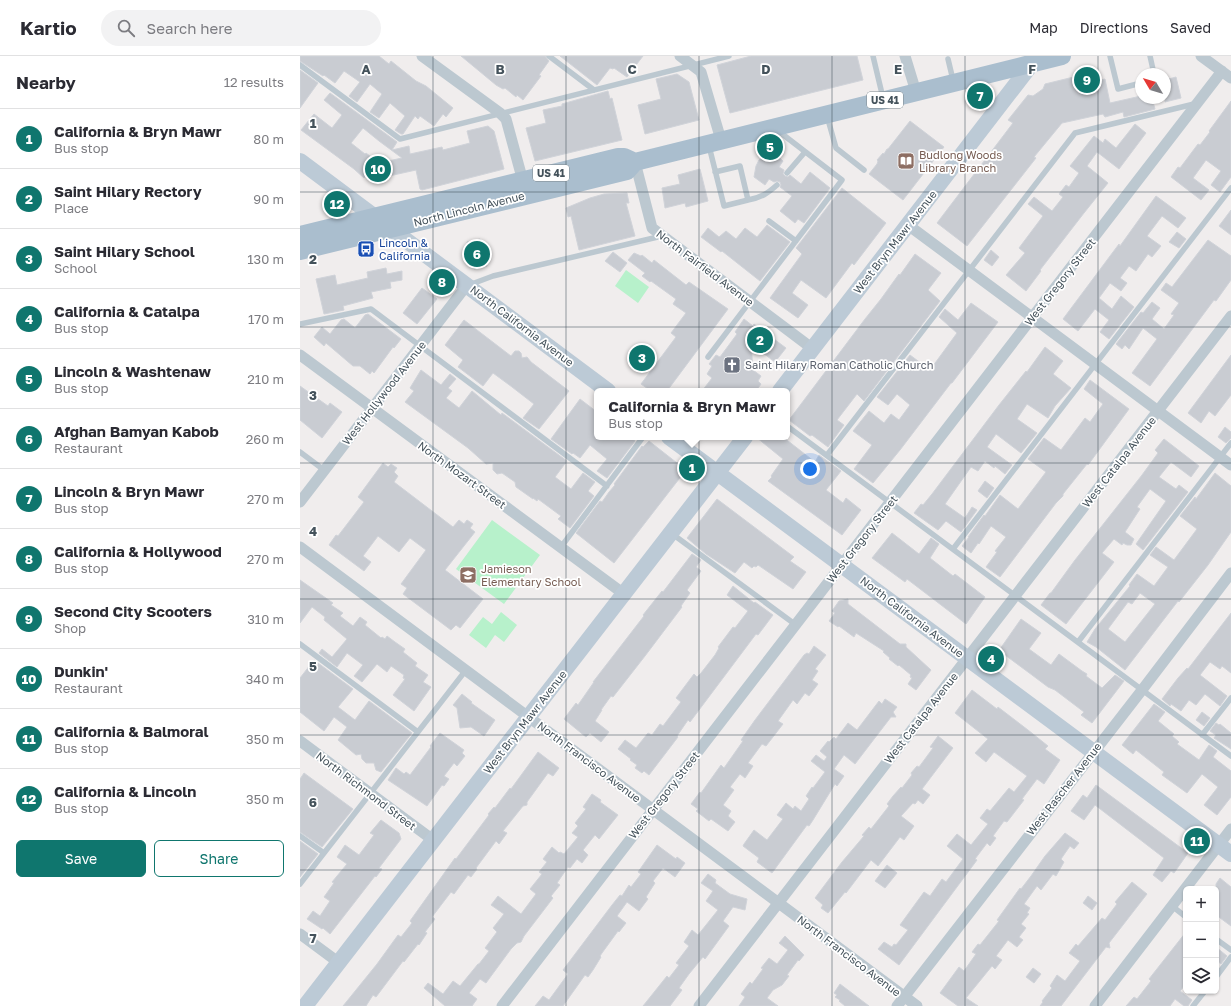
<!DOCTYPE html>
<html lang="en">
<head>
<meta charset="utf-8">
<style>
	:root { --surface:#fff; --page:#f2f2f3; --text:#2b2b33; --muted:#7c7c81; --line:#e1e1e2; --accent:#0f766e }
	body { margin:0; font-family:"Golos Text",sans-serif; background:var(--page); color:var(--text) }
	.controls { position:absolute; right:12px; bottom:12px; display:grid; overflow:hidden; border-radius:6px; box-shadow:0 1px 3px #0004 }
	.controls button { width:36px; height:36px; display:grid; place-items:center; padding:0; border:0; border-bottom:1px solid var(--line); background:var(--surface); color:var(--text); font:20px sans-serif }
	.compass { position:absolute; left:835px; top:12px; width:36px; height:36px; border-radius:50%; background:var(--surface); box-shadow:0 1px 3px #0004; rotate:308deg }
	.you { position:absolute; left:510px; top:413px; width:14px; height:14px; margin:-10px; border:3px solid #fff; border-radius:50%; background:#1a73e8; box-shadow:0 0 0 6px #1a73e833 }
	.badge { display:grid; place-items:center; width:26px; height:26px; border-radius:50%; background:var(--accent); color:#fff; font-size:13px; font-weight:700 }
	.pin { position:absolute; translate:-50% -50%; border:2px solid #fff; box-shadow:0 1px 4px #0006 }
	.popup { position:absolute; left:294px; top:332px; width:196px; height:52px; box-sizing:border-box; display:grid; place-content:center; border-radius:6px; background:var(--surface); filter:drop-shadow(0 1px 3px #0005); font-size:13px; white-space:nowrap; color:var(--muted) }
	.popup b { font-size:15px; color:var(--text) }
	.popup::after { content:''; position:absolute; left:50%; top:100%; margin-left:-8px; border:8px solid transparent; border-top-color:var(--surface) }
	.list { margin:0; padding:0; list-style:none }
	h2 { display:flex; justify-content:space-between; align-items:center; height:52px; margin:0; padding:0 16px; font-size:17px }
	h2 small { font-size:13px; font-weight:400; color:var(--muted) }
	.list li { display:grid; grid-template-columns:26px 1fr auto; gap:12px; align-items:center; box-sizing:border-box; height:60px; padding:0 16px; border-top:1px solid var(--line) }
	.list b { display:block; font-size:15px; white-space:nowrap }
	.list p { margin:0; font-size:13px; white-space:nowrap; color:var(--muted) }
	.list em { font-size:13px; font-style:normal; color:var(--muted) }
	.actions { display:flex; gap:8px; padding:12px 16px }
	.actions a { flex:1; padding:9px 0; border:1px solid var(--accent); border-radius:6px; text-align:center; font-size:14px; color:var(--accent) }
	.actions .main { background:var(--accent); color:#fff }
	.icon { flex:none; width:22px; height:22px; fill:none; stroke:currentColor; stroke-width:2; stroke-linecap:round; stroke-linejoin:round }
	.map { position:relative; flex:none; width:931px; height:950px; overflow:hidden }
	header { display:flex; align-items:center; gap:24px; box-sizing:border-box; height:56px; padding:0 20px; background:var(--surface); border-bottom:1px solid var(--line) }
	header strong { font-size:19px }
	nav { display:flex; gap:22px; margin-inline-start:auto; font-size:14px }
	.search { width:280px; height:36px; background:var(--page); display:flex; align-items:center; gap:10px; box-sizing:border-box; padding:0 14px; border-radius:22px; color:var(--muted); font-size:15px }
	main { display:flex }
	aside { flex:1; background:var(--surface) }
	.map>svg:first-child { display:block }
	.green { fill:#b7f1cb }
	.building { fill:#c9ccd2; stroke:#d0d3d9; fill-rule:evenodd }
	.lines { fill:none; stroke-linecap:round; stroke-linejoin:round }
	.lane { stroke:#bcc8d0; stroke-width:5.5 }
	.street { stroke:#bcc8d0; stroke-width:11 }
	.secondary { stroke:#bccad6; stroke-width:16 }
	.primary { stroke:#aabece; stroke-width:18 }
	.grid { fill:none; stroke:#44525b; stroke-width:1; stroke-opacity:0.55 }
	.labels { text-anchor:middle; stroke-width:3.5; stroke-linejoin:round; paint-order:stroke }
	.shield { fill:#fff; stroke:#7c868c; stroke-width:1 }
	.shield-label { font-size:10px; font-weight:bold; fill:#44525b }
	.education-label { font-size:11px; fill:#785e54; stroke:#fff; text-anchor:start }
	.street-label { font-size:11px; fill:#44525b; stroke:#fff }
	.transit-label { font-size:11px; fill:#164399; stroke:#fff; text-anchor:start }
	.worship-label { font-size:11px; fill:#5b616d; stroke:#fff; text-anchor:start }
	.grid-label { font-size:13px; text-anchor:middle; font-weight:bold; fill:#44525b; stroke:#fff; stroke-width:3.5; stroke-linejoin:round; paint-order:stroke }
</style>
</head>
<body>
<header>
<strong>Kartio</strong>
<div class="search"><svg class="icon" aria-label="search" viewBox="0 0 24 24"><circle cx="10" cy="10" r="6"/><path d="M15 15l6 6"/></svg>Search here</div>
<nav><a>Map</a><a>Directions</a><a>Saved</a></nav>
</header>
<main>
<aside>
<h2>Nearby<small>12 results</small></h2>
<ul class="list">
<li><span class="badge">1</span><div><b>California &amp; Bryn Mawr</b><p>Bus stop</p></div><em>80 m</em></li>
<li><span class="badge">2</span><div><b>Saint Hilary Rectory</b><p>Place</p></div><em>90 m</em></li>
<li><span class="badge">3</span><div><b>Saint Hilary School</b><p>School</p></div><em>130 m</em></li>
<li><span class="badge">4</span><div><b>California &amp; Catalpa</b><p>Bus stop</p></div><em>170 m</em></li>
<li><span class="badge">5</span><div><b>Lincoln &amp; Washtenaw</b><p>Bus stop</p></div><em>210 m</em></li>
<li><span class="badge">6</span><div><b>Afghan Bamyan Kabob</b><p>Restaurant</p></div><em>260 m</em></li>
<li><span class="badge">7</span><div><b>Lincoln &amp; Bryn Mawr</b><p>Bus stop</p></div><em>270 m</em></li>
<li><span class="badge">8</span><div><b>California &amp; Hollywood</b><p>Bus stop</p></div><em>270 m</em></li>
<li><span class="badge">9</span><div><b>Second City Scooters</b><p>Shop</p></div><em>310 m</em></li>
<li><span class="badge">10</span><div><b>Dunkin'</b><p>Restaurant</p></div><em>340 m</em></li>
<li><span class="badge">11</span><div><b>California &amp; Balmoral</b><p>Bus stop</p></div><em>350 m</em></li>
<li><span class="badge">12</span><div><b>California &amp; Lincoln</b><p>Bus stop</p></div><em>350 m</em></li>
</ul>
<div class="actions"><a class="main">Save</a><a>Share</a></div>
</aside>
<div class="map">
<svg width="931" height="950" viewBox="0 0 931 950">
	<rect width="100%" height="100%" fill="#f0eded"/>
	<path class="green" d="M326,214L349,231L338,247L315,230Z
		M192,464L240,499L204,548L156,513Z
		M201,556L217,569L204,586L195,579L186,592L169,579L183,561L192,568Z"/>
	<path class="building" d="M0,0H79L89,8L91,5L116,25L126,30L153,52L146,61L143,58L134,70L120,60L118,63L115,60L103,78H101L95,74L105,60L90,47L79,62L70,56L82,38L70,28L57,46L49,40L60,26L44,15L35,27L24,19L23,20L0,5Z
		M161,0H245L249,5L239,19L241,20L223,44L217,39L216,41L205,32L203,33L196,29Z
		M260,0H343L327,21L314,12L313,13L310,12L297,29Z
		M451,0H557L563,24L430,57L417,9Z
		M0,14L18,27L0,52Z
		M794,16L796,25L805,23L810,47L841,40V42H852L855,53L824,61L823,56L805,61L803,58L762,67L734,101L736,102L667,190L637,167L713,67L708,64L728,39L733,40L743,33L745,28Z
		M377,18L389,26L399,64L345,78L338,49L361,43L356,23Z
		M876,21L881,42L865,46V24Z
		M308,35L310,43L312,42L322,84L235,105L226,72L246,67L243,54L262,50V48Z
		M30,37L97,86L92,94L109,90L110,98L142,91L143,94L170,87L167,75L188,70L194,75L204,113L122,134L120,133L116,114L89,120L85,117L78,120L71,113L64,122L54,113L1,74L14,58L32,72L42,59L24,44ZM63,72L79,85L102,102L79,107L66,97L65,98L51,87Z
		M931,45V121L920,136L911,129L921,115L906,104L893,122L909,134L901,144L871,121L878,111L880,112L898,88L900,89L910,76L909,75Z
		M610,65L644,91L603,144L569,118L577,108L578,105L577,104L583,97L584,98L587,93H588Z
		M835,68L846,77L819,113L797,96L787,110L808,127L784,157L740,214L741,215L726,235L706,219L725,197L719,192L743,160L728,148L734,141L752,155L763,141L759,138L766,129L769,131L779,117L770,110L794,80L803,87L805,83L816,92Z
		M473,96L483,105L479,111L484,114L483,118L485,120L488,121L490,119L501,128L510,116L530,132L504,167L498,163L495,167L480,155L492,140L480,131L481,129L480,126L477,125L474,126L469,123L465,129L454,121L456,110L459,104Z
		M400,113L408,145L386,151L385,147L365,152L362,132L380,128L378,119Z
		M542,132L586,167L554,209L552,207L526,242L501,224L492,237L508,249L498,262L470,242L502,198L496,192Z
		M327,137L329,147H326L335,180L279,194L271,160L268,161L266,152L290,142L304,138Z
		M856,140L886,162L878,172L862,160L847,180L861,190L852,201L848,198L836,215L829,210L820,222L827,227L821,235L810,227L799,242L812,253L821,240L834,251L809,283L800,276L809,264L795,253L778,275L763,263L819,188L820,190Z
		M931,154V179L919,170Z
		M467,169L490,186L460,225L422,195L421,196L401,181L408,172L419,181L426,175L436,183L445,172L457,181Z
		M877,176L886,183L879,192L869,186Z
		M180,183L187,210L174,213L167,186Z
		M908,184L931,200V224L916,245L914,244L850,330L832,317L857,283L843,272L829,293L825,289L822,293L816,288L841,256L843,257L852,246L860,252L852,263L864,273L874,259L871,258L879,247L861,234L866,227L872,231Z
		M691,194L699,201L692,210L684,204Z
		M313,196L327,207L320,216L305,205Z
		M334,197L341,200L342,199L352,207L354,204L386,229L389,226L428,253L367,335H351L341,328L376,281L371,277L386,257L373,248L376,243L351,225L350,226L342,220L345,217L328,204Z
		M615,198L641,217L628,234L640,245L564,345L557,338L537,364L544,369L528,391L512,379L510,380L489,364L565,263L581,243L599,218L600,219Z
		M86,212L87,218L102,215V224L90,226L91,232L71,236L73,242L43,250L44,254L24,258L16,223L35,219L37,229L68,222L67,216Z
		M122,232L137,243L117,268L103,257Z
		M671,247L698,266L652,327H651L600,394L573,427L554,413L572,389L553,375L569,355L584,367L591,358L599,364L610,349L597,338L588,349L577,341L610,299L630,314L657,277L639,261L645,253L658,264Z
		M68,258L101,283L94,292L93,291L74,317L72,315L70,318L60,310H53L26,287L24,290L14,281L22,271L30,278L41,264L44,263L55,272L65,259Z
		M444,263L453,270L454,268L486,292L475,306L451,288L453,314L461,320L458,325L461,328L456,335H402L412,322L407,318L412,310L409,308L416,299L420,301L437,278L435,276Z
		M164,264L211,300L215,295H219L221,297L222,302L227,301L231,306L269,335L239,373L223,362L234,348L212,331L193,317L183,330L158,311L163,304L145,289Z
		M745,291L763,305L753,318L771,332L755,350L748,362L727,348L717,363L737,377L721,397L696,378L687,391L712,409L705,418L695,410L694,412L685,405L678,415L671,411L645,448L665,462L672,451L677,454L661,476L646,465L638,474L614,457L621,448L623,449L632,438L699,349L726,315L727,316Z
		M931,299V339L915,360L909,355L901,367L888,357Z
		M121,314L141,329L150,318L156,323L148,332L152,335L146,342L159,352L172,335L201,359L202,357L267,405L255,421L271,433L283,417L295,426L288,435L294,440L270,472L258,463L261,460L238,443L237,445L233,442V443L216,431L215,426L202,417L197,418L193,414V407L186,408L168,392L105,346L114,335L110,332Z
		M790,324L829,353L788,409L787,408L763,438V440L756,447L700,521L686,511L697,496L695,495L706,481L691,470L679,488L678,487L671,497L662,490L669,481H668L684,459L685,460L700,439L718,453L737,428L746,416L728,403L744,382L761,394L785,362L790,366L803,348L784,333Z
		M0,330L28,350L30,347L42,356L22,382L0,364Z
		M280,343L297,356V381H330L335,385L307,422L297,415L307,403L290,389L280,402L273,397L272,398L251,383Z
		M925,371L931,376V382L926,387L918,381Z
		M456,381H483L515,406L519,399L541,415L526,434L543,447L546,442L561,454L542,479L468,425L472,421L471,420L483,403Z
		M864,383L899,410L891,421L871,406L859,421L876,433L879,429L888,436L843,494L836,488L866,445L850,433L837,451L840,453L825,476L834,483L831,489H827L823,487L822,489L814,483L802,497L814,506L766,568L741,549L750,537H751L775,504L842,419L858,397L855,394Z
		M349,385L386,414L314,507L276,477L300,445L302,446L309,436L315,429L314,428L342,390L343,391Z
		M83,407L88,411L91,408L97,412L94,416L98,420L94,426L153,471L159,464L164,468L167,464L173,468L170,472L175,476L145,514L183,543L160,572L156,569L151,574L103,538L107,532L101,528L126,494L110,482L99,496L78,480L63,500L71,506L64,515L29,489L36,479L38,480L64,446L58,441Z
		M915,417L931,430V476L908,509L879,546L878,545L825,614L796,591L787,586L795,573L830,530L829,529L837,518L854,530L868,511L850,499L856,491L874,504L897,473L880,460L895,441L896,443ZM840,537L855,548L825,586L808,573L828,546L832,548Z
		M685,425L694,432L687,442L678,435Z
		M417,443L494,501L490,505L506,516L493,533L458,509L456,511L454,510L452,512L444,506L435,517L406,498L387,482Z
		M592,477L619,498L631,482L639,488L630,502L653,520L655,518L685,541L666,568L607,523L605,526L572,502Z
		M392,498L401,504L396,511L401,515L387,534L390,537L381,550L382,551L345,600L313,641L311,640L301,654H302L295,665L309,676L301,686L290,677L286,681L264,663L276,647L278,649L294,626H293L344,560L343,559L362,535L363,536Z
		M0,524L33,547L31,549L43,557L40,560L53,570L60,561L67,566L65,569L81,582L82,581L85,583L87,580L95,586L105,593L103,596L117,607L115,610L128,619L123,626L131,631L114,655L93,639L105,623L103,622L104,619L91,610L87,616L77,608L62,626L54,620L63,609L47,597L37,611L19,597L22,593L32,601L47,583L24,564L25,561L12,551L0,567Z
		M433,530L454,547L455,546L473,559L458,579L456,578L390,666L388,664L377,680L378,681L349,719L344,715L342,717L335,712L337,709L330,704L331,703L318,693L325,684L336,692L348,677L352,679L360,668L363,670L381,646L376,642L394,618L397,621L401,617L415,599L419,592L418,591L433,571L435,572L448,555L427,539Z
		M548,543V548L600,588H606V591L631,614L616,634L608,628L612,622L610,621L611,619L599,609L598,610L589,603L590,602L583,596L584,595L556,577L554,581L539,570L538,571L529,565L535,557L532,555L539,545Z
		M931,557V617L922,610L920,613L910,606L900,619L927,640L920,650L905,638L896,649L889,644L881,655L871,648L870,650L862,643L878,622L887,612L888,613Z
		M721,563L741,577L729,593L751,609L759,598L782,615L787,618L786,620L802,632L815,619L824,625L792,667L781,659L784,656L755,634L748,631L732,619L705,599L706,597L700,593Z
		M514,590L526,599L515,613L518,615L512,624L518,628L509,640L505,637L497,648L493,644L478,665L483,668L466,690L462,688L448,707L453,710L445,722L440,718L430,731L434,734L423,749L431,755L428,760L435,766L428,775L411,763L409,765L396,755L398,753L391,748L400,736L401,737L421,709L424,712L443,685L441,684L455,664L504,599L507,597L509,598Z
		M14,604L53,633L38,651L55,664L69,645L112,677L81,716L76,714L74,707H66L62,703L61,698L56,699L38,684L47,671L34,661L24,675L0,656V622Z
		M672,634L697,653L698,651L728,674L748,690L745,693L760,704L744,728L737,723L722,743L724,744L707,766L704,765L693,780L696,782L690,790L687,787L675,803L677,804L599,909L578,893L584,886L592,891L594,888L596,889L608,874L600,869L624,836L630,840L642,823L646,826L663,803L647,790L657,778L671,789L688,768L680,762L687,753L690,755L709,732L714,736L727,720L694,696L686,706L675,697L688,683L655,657Z
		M162,638L172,646L171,647L195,664L184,680L171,671L160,672L157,652L153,649Z
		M585,643L597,651L593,656L596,661H591L555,708L544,699L534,713L544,720L537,730L535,728L513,764L509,770L507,769L472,817L457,806L459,802L443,790L444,788L454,774L467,784L483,763L477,759L486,747L493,753L495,750L501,755L509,743L506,740L512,731L513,732L525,716L511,705L516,699L524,705L527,701L520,695L528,685L529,686L534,681L536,683L548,667L557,674L579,645L582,648Z
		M854,648L865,656L858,665L874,678L872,680L879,686L877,688L899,704L909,689L917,695L913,701L931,715V741L917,759L904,749L918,731L902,718L887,737L862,719L864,716L836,694L833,698L822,689Z
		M902,656L910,662L904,670L896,664Z
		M916,667L919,669L920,668L931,677V693L914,682L916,679L910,675Z
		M140,677L164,694L162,697L165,700L157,710L154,707L144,720L149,723L144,730L142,729L127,750L88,724L96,712L104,718L106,716L110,719L131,691L130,690Z
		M638,680L653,692L622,733L630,739L623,748L618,744L615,748L613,747L601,760L614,770L604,784L600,781L578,810L571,804L546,837L545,836L528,857L521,852L523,849L515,842L542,806L564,780L562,779L569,771L571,773L589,750L587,748L593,740L601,731L602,732L612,719L611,717L617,710L619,711L633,692L630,691Z
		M238,696L259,712L253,720L248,717L227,746V749L223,750L203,775L207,777L199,788L196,785L176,812L177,813L171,821L168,819L154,838L151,836L132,861L135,863L125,876L127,877L119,889L118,888L104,906L103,905L76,941L73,939L66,950H43L77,908L98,879L101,881L112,867L110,865L155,802L156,803L189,759L188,758L194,751L195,752L210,732L211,733Z
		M4,717L53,753L22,791L0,776V723Z
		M796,729L888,797L874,817L871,815L862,826L853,819L864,802L795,749L784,764L771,755L783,739L787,742Z
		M292,738L301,744L300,746L318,759L299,783L295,779L283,794L288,799L282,807L277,803L270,812L268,811L257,827L260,829L251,840L253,842L224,880L221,886L217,887L211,893L186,927L180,923L169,937L177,943L172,950H145L124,932L128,927L143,938L153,925L160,930L178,908H179L189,895L185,892L197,876L193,872L204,858L191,849L198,840L221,858L236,838L230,833L242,818L239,816L247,806L243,803L252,791L259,797L260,796L264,798L278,781L272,777L278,770L275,767L286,753L283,751Z
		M81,764L99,777L101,783L79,812L82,813L76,821L75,820L30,878L23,872L22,873L7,863L13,855L20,860L30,845L24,841L34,827L32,826L47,808L37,801L45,789L59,799L74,779L70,777Z
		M765,777L779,787L774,793L770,790L761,803L764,806L756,820L753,818L741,834L737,830L724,848L730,852L727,857L729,858L721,868L726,872L719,881L723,884L717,891L708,884L696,900L702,904L695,913L692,910L666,942L678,950H658L640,937L659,911L664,915L676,898L672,896L678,888L680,889L699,865L697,864L720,832L721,833L731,820L745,800Z
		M0,785L18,798L0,821Z
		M357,789L376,803L377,801L385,807L375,821L363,812L353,825L355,827L346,841L348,843L339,855L327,846L317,860L326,867L319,876L318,875L302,897L300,900L301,901L293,914L288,921L285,919L263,950H235L243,940L249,944L268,918L263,914L312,849L320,839L322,840L329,829L331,831L341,818L338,816Z
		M587,809L597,817L585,832L575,825Z
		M408,818L416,824L415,827L430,838L447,843L445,854L433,851L423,865L429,870L405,903L403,901L389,918L379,932L382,934L370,950H343L367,920L369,922L379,909L376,907L389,890L384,886L392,874L398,879L418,854L406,845L413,835L401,827Z
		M920,822L931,831V870L916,859V828Z
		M832,826L847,838L809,887L810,892L806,891L761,950H740L743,946L742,945L752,932L750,930L757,919L765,925L780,905L769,897L776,888L778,890L802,862L805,864L817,848L815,846Z
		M788,840L797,847L792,854L783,847Z
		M886,876V928L880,935L892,944L888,950H884L875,943L870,950H826L834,941L837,943L851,925L849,923Z
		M485,880L504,899L499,905L498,904L487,919L489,920L482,929L473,934L467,942L478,950H439L445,941L441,938L450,926L452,928L463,913L461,912L469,902L477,908L488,894L479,887Z
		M916,891L927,900L921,908L916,904Z
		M733,912L741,918L734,927L726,921Z
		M540,928L569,950H545L539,945L540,944L535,941L537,939L534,937Z"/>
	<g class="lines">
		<path class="lane" d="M249,0L294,34
			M573,0L583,42
			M810,0L818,33L841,27
			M850,0L854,18
			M648,3L653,24
			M0,9L100,83L429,0
			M527,60L536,92L564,114
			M409,90L424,150L448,144L440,110L415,116
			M487,117L505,96
			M448,144C461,142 468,137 477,129
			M469,165L496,185
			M169,229L193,220L362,180
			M0,268L71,253L307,430
			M408,301L542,124L477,74
			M487,370L931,700
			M0,396L24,414
			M527,399L775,77L894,48
			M371,477L496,569
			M261,491L343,381
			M653,493L931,132
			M778,586L931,387
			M0,588L118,676
			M902,679L931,642
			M0,780L24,797
			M0,828L166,614
			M872,850L886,861
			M916,883L931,894
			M916,921L931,901
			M893,950L905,935"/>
		<path class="street" d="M122,0L200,57L206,63L224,129
			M380,0L401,16L421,84
			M605,0L616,36
			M901,0L931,22
			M335,106L352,172L513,293
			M608,169L931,409
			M0,299L324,538
			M0,446L167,229
			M0,491L617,950
			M0,685L133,784
			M0,878L38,906
			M202,950L922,15
			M399,950L931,260
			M597,950L842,634L931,517
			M795,950L931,773"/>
		<path class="secondary" d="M0,105L308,335
			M480,335L737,1
			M369,381L931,798
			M5,950L445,381"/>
		<path class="primary" d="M0,179L318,101H324L335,106
			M0,195L327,115L335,106L762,0"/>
	</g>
	<path class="grid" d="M133,0V950M266,0V950M399,0V950M532,0V950M665,0V950M798,0V950M0,136H931M0,271H931M0,407H931M0,543H931M0,679H931M0,814H931"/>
	<defs>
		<g id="library-square" transform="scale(0.9)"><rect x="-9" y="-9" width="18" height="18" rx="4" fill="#8d6e63" stroke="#fff"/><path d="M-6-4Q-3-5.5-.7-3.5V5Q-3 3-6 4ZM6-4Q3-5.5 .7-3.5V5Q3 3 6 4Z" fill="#fff"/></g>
		<g id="bus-square" transform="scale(0.9)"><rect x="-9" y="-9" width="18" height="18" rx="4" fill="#1a4fb4" stroke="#fff"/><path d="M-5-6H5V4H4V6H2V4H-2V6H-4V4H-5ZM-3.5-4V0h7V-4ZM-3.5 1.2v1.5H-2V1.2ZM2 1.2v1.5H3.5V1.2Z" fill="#fff"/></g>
		<g id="church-square" transform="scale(0.9)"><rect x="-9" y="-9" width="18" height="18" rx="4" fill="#6b7280" stroke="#fff"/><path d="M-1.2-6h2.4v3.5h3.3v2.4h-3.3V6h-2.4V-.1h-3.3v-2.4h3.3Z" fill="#fff"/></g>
		<g id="school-square" transform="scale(0.9)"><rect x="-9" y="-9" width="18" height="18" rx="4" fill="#8d6e63" stroke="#fff"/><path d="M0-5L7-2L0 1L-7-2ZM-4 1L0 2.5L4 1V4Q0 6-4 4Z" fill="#fff"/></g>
	</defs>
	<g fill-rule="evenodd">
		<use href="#library-square" x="606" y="105"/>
		<use href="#bus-square" x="66" y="193"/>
		<use href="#church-square" x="432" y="309"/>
		<use href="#school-square" x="168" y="519"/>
	</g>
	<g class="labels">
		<g class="shield">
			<rect x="567" y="36" width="36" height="16" rx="3"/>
			<rect x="233" y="109" width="36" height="16" rx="3"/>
		</g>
		<g class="shield-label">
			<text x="585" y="48">US 41</text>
			<text x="251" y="121">US 41</text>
		</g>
		<g class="education-label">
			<text x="619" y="103">Budlong Woods<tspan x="619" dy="13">Library Branch</tspan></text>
			<text x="181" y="517">Jamieson<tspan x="181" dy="13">Elementary School</tspan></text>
		</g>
		<g class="street-label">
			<text transform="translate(169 153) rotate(-14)" y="4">North Lincoln Avenue</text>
			<text transform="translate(595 186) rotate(-52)" y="4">West Bryn Mawr Avenue</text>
			<text transform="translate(405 212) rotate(37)" y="4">North Fairfield Avenue</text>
			<text transform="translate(760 226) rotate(-52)" y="4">West Gregory Street</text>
			<text transform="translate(222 270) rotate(37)" y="4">North California Avenue</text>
			<text transform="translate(84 337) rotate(-52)" y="4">West Hollywood Avenue</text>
			<text transform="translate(819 406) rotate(-52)" y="4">West Catalpa Avenue</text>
			<text transform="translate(162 419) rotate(36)" y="4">North Mozart Street</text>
			<text transform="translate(562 483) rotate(-52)" y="4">West Gregory Street</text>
			<text transform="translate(612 561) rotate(37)" y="4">North California Avenue</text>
			<text transform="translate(621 662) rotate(-52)" y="4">West Catalpa Avenue</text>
			<text transform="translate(225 666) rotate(-52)" y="4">West Bryn Mawr Avenue</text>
			<text transform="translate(289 706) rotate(37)" y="4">North Francisco Avenue</text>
			<text transform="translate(764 733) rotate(-52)" y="4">West Rascher Avenue</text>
			<text transform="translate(66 735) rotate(37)" y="4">North Richmond Street</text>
			<text transform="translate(364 739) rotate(-52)" y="4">West Gregory Street</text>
			<text transform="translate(549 900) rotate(37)" y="4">North Francisco Avenue</text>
		</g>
		<g class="transit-label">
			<text x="79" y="191">Lincoln &amp;<tspan x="79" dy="13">California</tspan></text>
		</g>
		<g class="worship-label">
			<text x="445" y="313">Saint Hilary Roman Catholic Church</text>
		</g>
	</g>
	<g class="grid-label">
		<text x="66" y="18">A</text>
		<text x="200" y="18">B</text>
		<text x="332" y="18">C</text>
		<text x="466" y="18">D</text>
		<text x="598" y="18">E</text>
		<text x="732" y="18">F</text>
		<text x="13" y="72">1</text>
		<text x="13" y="208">2</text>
		<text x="13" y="344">3</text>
		<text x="13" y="480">4</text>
		<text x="13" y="615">5</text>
		<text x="13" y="751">6</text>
		<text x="13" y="887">7</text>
	</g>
</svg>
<div class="controls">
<button>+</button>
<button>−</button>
<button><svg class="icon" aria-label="layers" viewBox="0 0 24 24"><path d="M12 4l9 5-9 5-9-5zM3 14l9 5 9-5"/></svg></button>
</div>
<svg class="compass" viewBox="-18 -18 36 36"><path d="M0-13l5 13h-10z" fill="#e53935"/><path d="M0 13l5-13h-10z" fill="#7c7c81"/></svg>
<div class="you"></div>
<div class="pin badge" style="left:392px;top:412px">1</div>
<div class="popup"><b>California &amp; Bryn Mawr</b>Bus stop</div>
<div class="pin badge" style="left:460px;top:284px">2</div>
<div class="pin badge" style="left:342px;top:302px">3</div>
<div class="pin badge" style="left:691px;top:603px">4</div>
<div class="pin badge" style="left:470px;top:91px">5</div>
<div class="pin badge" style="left:177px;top:198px">6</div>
<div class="pin badge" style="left:680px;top:40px">7</div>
<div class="pin badge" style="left:142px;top:226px">8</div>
<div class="pin badge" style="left:787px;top:24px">9</div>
<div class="pin badge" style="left:78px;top:113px">10</div>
<div class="pin badge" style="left:897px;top:785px">11</div>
<div class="pin badge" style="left:37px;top:148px">12</div>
</div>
</main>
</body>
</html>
